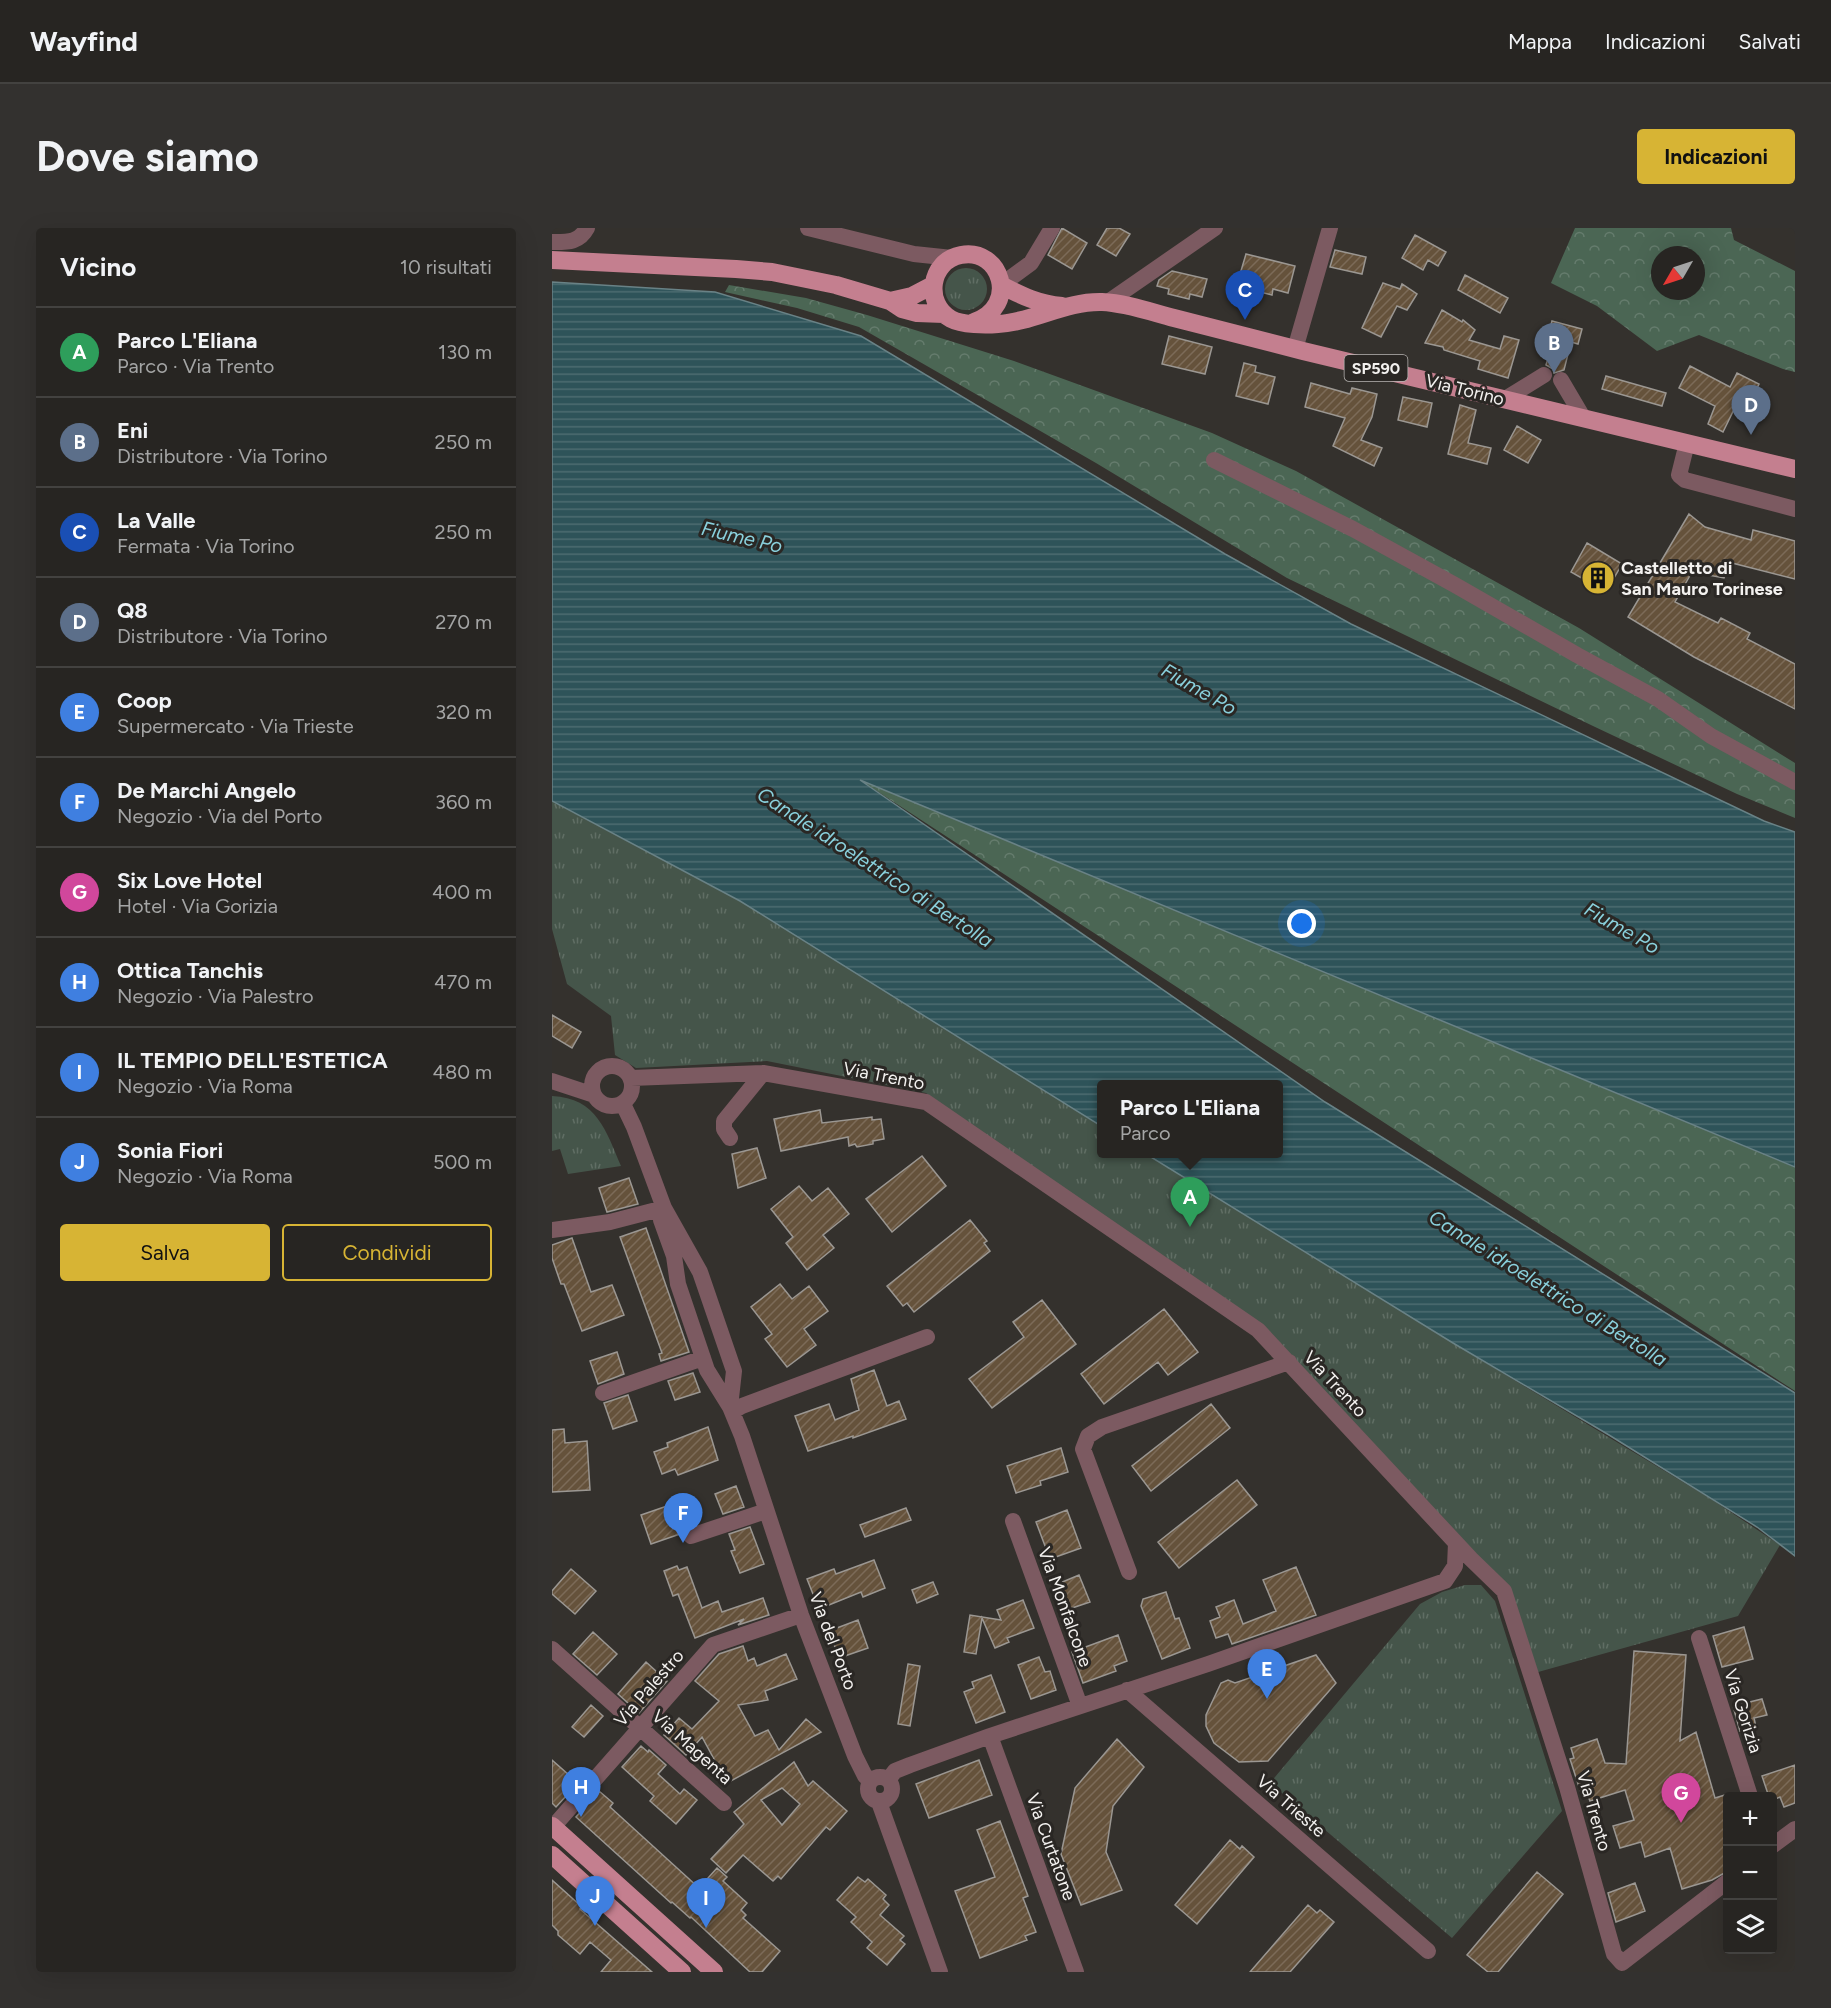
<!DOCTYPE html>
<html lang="it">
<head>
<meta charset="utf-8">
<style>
	:root { --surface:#272522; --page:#33312f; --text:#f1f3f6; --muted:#a4a5a5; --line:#434240; --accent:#d7b434 }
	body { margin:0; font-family:Figtree,sans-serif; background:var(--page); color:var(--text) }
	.controls { position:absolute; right:18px; bottom:18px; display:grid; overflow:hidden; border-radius:6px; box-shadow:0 6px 24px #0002 }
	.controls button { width:54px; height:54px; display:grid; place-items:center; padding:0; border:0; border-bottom:2px solid var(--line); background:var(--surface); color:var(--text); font:30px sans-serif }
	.compass { position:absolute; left:1099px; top:18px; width:54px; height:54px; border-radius:50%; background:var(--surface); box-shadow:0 6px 24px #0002; rotate:231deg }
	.you { position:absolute; left:750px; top:696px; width:21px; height:21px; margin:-15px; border:4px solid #fff; border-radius:50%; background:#1a73e8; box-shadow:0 0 0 9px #1a73e833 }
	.badge { display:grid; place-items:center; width:39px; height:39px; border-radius:50%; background:var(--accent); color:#fff; font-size:20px; font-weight:700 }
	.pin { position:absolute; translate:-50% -50px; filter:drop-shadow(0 2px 3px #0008) }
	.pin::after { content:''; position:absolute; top:32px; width:21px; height:18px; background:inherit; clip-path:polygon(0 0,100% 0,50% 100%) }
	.popup { position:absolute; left:545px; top:852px; width:186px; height:78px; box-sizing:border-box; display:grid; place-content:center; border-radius:6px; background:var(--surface); filter:drop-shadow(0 2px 4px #0005); font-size:20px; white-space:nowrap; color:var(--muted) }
	.popup b { font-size:22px; color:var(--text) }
	.popup::after { content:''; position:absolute; left:50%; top:100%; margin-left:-12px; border:12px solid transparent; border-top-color:var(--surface) }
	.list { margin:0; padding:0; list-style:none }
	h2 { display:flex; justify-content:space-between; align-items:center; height:78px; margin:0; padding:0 24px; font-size:26px }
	h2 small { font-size:20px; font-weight:400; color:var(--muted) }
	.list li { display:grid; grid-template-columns:39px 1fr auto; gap:18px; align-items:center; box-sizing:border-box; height:90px; padding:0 24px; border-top:2px solid var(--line) }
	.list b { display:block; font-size:22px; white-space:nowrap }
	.list p { margin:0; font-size:20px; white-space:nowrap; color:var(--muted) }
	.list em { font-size:20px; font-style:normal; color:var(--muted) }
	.actions { display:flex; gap:12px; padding:18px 24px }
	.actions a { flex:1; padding:14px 0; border:2px solid var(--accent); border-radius:6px; text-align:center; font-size:21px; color:var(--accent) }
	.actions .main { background:var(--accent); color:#111 }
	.icon { flex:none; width:33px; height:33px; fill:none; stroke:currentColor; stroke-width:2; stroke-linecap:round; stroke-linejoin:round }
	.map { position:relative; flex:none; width:1243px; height:1744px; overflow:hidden; border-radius:6px }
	header { display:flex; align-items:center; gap:36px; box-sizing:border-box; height:84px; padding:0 30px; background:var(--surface); border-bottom:2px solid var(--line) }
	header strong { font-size:28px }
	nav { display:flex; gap:33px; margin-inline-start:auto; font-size:21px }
	.intro { display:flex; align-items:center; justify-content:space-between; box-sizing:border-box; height:144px; padding:0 36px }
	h1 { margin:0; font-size:42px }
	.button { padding:15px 27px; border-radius:6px; background:var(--accent); color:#111; font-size:21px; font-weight:700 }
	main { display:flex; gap:36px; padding:0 36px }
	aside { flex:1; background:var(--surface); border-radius:6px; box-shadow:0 6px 24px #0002 }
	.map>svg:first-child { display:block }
	.grass { fill:url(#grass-tufts) }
	.forest { fill:url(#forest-crowns); fill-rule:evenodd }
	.water { fill:url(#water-rules); stroke:#698286; stroke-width:1.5 }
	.building { fill:url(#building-hatch); stroke:#9b9792; stroke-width:1.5; fill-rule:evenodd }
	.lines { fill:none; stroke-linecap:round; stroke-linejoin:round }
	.minor { stroke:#7c5a61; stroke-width:16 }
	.major { stroke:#c47f8f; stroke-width:18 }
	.labels { text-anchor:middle; stroke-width:6; stroke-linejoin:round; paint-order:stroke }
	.shield { fill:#2a2724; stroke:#b7b4b2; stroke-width:1.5 }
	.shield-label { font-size:16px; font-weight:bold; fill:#f3f1ef }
	.street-label { font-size:18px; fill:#f3f1ef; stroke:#2a2724 }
	.poi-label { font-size:18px; font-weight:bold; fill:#f3f1ef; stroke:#2a2724; text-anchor:start }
	.water-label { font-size:20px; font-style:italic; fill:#89d0dc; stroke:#2a2724 }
</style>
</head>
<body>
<header>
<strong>Wayfind</strong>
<nav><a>Mappa</a><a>Indicazioni</a><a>Salvati</a></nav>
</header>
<div class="intro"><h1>Dove siamo</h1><a class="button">Indicazioni</a></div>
<main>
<aside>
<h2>Vicino<small>10 risultati</small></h2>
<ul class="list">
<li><span class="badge" style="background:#2e9e5b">A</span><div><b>Parco L'Eliana</b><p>Parco · Via Trento</p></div><em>130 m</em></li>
<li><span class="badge" style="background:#5c6f8a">B</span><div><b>Eni</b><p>Distributore · Via Torino</p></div><em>250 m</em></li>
<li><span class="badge" style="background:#1a4fb4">C</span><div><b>La Valle</b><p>Fermata · Via Torino</p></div><em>250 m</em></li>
<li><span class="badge" style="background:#5c6f8a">D</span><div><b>Q8</b><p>Distributore · Via Torino</p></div><em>270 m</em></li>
<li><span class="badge" style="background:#3f7fe0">E</span><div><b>Coop</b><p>Supermercato · Via Trieste</p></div><em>320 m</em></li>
<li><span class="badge" style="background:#3f7fe0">F</span><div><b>De Marchi Angelo</b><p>Negozio · Via del Porto</p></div><em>360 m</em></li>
<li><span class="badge" style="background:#d1479c">G</span><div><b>Six Love Hotel</b><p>Hotel · Via Gorizia</p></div><em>400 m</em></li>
<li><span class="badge" style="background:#3f7fe0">H</span><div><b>Ottica Tanchis</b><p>Negozio · Via Palestro</p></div><em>470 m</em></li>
<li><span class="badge" style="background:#3f7fe0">I</span><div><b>IL TEMPIO DELL'ESTETICA</b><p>Negozio · Via Roma</p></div><em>480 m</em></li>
<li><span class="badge" style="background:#3f7fe0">J</span><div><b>Sonia Fiori</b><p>Negozio · Via Roma</p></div><em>500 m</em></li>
</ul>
<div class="actions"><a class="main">Salva</a><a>Condividi</a></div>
</aside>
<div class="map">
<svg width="1243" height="1744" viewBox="0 0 1243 1744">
	<defs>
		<pattern id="grass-tufts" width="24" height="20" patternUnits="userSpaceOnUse" patternTransform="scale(1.5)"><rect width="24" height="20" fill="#45554a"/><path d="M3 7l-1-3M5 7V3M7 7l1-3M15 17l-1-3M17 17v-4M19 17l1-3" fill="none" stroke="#606e64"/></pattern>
		<pattern id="forest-crowns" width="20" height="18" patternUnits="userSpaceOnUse" patternTransform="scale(1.5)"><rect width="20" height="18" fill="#4b6654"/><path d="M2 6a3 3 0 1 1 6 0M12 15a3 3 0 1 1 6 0" fill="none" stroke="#657c6d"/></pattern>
		<pattern id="water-rules" width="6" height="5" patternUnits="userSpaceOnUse" patternTransform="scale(1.5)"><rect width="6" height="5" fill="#2e5359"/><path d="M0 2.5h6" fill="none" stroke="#4d6c71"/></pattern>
		<pattern id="building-hatch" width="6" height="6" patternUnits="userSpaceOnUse" patternTransform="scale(1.5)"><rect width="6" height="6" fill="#65523b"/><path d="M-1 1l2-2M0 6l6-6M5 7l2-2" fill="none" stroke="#7c6b58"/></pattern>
	</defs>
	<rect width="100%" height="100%" fill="#34312d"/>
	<path class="grass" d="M393 61a21 21 0 1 1 42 0a21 21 0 1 1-42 0Z
		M0,573L188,673L549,898L550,926H594L901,1115L1159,1271L1228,1317L1186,1388L979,1446L952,1363L706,1101L374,865L215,833L84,840L63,827L59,788L15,756L0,701Z
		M0,868C45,870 54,903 69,938L16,946L8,921L0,923Z
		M913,1357H929L943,1373L1010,1583L900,1710L718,1555L868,1376L890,1364Z"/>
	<path class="forest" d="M1023,0H1179L1182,12L1243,43V144L1231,141L1147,107L1105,123L1045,78L999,55ZM1108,27H1144V63H1108Z
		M177,57L254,70L315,87L462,133L660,205L744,243L1027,400L1243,535V590L1185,566L1041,498L735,350L544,235L307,99L245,80L173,64Z
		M305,550L1243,939V1163Z"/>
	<path class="water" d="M0,54L163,64L309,108L673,326L799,396L1212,593L1243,604V939L308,552L773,874L1243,1165V1328L1205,1299L1057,1207L901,1115L594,926H726V856H550L549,898L188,673L0,573Z"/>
	<path class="building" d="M510,0L535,15L520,41L496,27Z
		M555,0H567L578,6L564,28L545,17Z
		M863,7L894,24L886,38L876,32L871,42L850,30Z
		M783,22L814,29L810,46L778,39Z
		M694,26L743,38L736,65L721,61L720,67L700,62L701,57L686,53Z
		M620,43L655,51L650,69L638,66L637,71L616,66L617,61L605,58L607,52Z
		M913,47L956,70L948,85L906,62Z
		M831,55L848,61L850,56L865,66L855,82L845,78L829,109L810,100Z
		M890,82L910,94L911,92L923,102L917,112L948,121L952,108L967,112L956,150L926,141L928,133L892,122L891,119L873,115Z
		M1000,93L1030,101L1026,116L1019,114L1012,142L1002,145L1001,141L994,137L1002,110L996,108Z
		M617,108L660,119L653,146L610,136Z
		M692,135L704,138L703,144L723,149L716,176L684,168Z
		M1138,138L1178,159L1185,145L1207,156L1201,168L1191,163L1171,204L1156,196L1163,178L1127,160Z
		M1054,148L1114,165L1110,178L1050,161Z
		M759,155L798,166L800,160L825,166L820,189L809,212L830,220L822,238L781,218L793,190L753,179Z
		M851,169L880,175L875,199L846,192Z
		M908,177L924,182L916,215L939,220L935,236L896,226Z
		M965,198L989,212L976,235L952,222Z
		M1137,286L1153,299L1199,312L1201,302L1243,313V351L1176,334L1172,350L1140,344L1123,374L1166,395L1169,390L1198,405L1195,411L1243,436V481L1142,429L1076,389Z
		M1035,315L1070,336L1054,364L1019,344Z
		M0,787L29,804L20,820L0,808Z
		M268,882L270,895L320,889V892L329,891L332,911L321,913V916L305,919L303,916L297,918L296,909L229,923L222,891Z
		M205,920L214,950L186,960L180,926Z
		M370,928L394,958L340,1004L314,971Z
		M77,950L86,976L55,984L47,960Z
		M247,958L260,973L276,960L297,986L271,1007L282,1020L255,1042L234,1015L241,1009L219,981Z
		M418,992L435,1013L432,1015L438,1023L362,1084L355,1075L351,1078L335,1058Z
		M94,1000L137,1124L109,1133L107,1126L110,1125L68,1009Z
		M20,1010L39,1064L60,1057L72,1087L30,1103L12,1056H9L0,1030V1017Z
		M228,1056L240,1071L257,1058L276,1083L252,1101L264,1117L235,1139L213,1111L220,1106L199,1079Z
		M490,1072L524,1116L440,1180L417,1151L472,1109L461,1094Z
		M612,1081L646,1124L616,1147L606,1134L552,1176L529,1146Z
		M65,1124L72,1146L46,1156L38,1133Z
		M322,1142L335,1178L347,1173L354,1191L301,1210V1208L256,1223L243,1188L277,1176L283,1192L307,1182L299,1151Z
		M141,1145L148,1164L123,1172L116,1153Z
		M76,1167L85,1193L61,1201L52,1175Z
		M659,1176L678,1200L599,1263L580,1238Z
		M156,1199L166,1232L126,1247L123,1241L110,1246L102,1224L116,1219L115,1215Z
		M12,1201L13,1215L35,1213L38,1262L0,1264V1202Z
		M509,1220L516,1244L488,1253L489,1257L464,1265L455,1238Z
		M685,1252L705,1277L627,1340L606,1314Z
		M184,1258L192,1279L171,1286L163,1266Z
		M118,1277L128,1306L99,1316L89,1287Z
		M354,1280L359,1292L313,1309L308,1297Z
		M515,1282L529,1320L498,1331L484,1294Z
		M198,1299L212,1336L188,1345L179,1323L183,1322L177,1306Z
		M322,1332L333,1360L311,1369L309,1364L267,1381L255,1351L282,1341L284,1346Z
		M125,1338L127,1342L135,1339L150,1380L166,1373L170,1384L211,1370L217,1387L186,1397L192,1391L143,1410L126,1366L121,1368L112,1343Z
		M744,1339L764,1387L680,1416L676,1406L664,1410L658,1393L668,1389L664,1379L682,1372L691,1396L724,1383L711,1352Z
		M19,1341L44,1363L23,1386L0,1366V1363Z
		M527,1347L538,1374L511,1383L501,1358Z
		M381,1354L386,1366L365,1375L360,1362Z
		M614,1364L623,1391L627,1390L638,1420L610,1431L589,1378L591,1371Z
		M471,1372L482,1400L455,1410L457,1414L443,1420L430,1390L424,1426L412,1424L418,1387L449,1392L445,1382Z
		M306,1392L316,1420L287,1430L277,1403Z
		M1192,1399L1201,1431L1170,1439L1161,1408Z
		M41,1404L65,1426L45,1447L21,1426Z
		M566,1407L575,1433L562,1438L564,1443L531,1455L520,1424Z
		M191,1418L196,1433L202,1430L205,1438L234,1426L245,1451L213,1463L216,1472L186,1477L203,1508L216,1502L227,1522L254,1491L269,1504L175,1555L150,1509L134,1527L112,1507L127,1490L140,1501L167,1473L143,1453L167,1426Z
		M1082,1423L1134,1427L1128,1513L1144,1504L1163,1570L1176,1566V1643L1160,1652L1130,1661L1118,1620L1093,1629L1089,1614L1068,1620L1061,1598L1082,1592L1073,1562L1038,1573L1034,1563L1029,1565L1018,1531L1022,1530L1019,1520L1045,1511L1053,1535L1074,1536Z
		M764,1427L784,1455L716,1533L687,1534L662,1515L654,1498V1487L669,1455L676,1452L683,1455Z
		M487,1429L493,1444L498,1443L504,1462L479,1471L466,1437Z
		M94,1434L115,1453L87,1485L66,1466Z
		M356,1436L368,1438L358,1498L346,1496Z
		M439,1447L453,1484L424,1495L412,1464L422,1460L420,1454Z
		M1210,1471L1215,1487L1202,1490L1204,1499L1188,1503L1181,1478Z
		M39,1477L51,1488L32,1509L20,1499Z
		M565,1511L592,1539L561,1578L554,1624L570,1662L529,1677L509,1626L523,1560Z
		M89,1518L96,1524L97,1522L114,1537L106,1546L128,1566L132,1561L145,1572L124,1596L98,1573L102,1568L70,1539Z
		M0,1532L26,1555L4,1579L0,1575Z
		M427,1532L440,1567L377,1590L364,1556Z
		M242,1534L256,1558L261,1553L295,1583L278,1602L274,1599L229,1651L226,1648L221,1653L191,1627L174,1645L159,1631L192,1596L182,1584ZM230,1560L248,1576L230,1597L209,1572Z
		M1243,1537V1575L1232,1579L1228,1569L1221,1572V1569H1217L1210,1548Z
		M47,1563L61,1575L58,1579L147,1660L165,1640L175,1649L171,1653L195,1675L189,1682L194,1687L191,1690L228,1723L210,1744H198L139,1689L138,1690L120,1674L119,1675L24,1589Z
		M448,1593L476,1668L471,1670L484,1704L473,1708L475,1712L428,1730L403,1663L443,1649L425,1602Z
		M678,1612L688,1621L690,1618L702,1629L645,1696L623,1677Z
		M985,1644L1011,1666L946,1744H936L915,1727Z
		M306,1649L313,1654L316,1651L334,1667L331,1671L337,1677L328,1687L352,1708L348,1712L353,1716L335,1737L315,1720L320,1714L299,1694L304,1689L285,1672Z
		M0,1652L30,1679L28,1681L100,1744H49L59,1732L38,1714L28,1726L6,1707V1703L0,1697Z
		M1083,1655L1093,1683L1064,1694L1056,1665Z
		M756,1677L765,1685L768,1682L782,1694L738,1744H698Z"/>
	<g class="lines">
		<path class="minor" d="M256,0L362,26L400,30
			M0,14C15,14 27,15 35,0
			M449,57L479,35L500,0
			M556,74L663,0
			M743,121L778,0
			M1009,152L1032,191
			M953,171L992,147
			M1135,215L1127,247L1133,252L1243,281
			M662,232L801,301L903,357L1025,427L1106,471L1159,508L1243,554
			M40 858a20 20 0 1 1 40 0a20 20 0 1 1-40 0Z
			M79,850L211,845L374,874L706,1102L919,1331L952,1363L1015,1559L1062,1726L1070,1735L1176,1653
			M0,853L42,867
			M71,876L82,899L112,980L148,1044L182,1143L178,1179
			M178,910L172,901V893L211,845
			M112,980L109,992L122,1028L126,1056L155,1142L178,1179L190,1208L249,1387L303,1528L313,1548L319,1552
			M0,1002L58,994L112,980
			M51,1165L151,1130
			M180,1184L190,1178L375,1109
			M461,1293L528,1478
			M139,1308L214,1283
			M577,1344L531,1221L536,1208L550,1199L737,1134
			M1147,1410L1198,1568
			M0,1421L172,1575
			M575,1462L876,1723
			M438,1508L524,1744
			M316 1561a12 12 0 1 1 24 0a12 12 0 1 1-24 0Z
			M336,1552L343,1543L358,1537L438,1508L656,1436L893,1353L903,1338L904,1315
			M327,1574L388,1744
			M1,1599L161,1417L249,1387
			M1220,1618L1243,1601"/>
		<path class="major" d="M0,32L184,41L220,44L284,57L338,73L350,81L365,85L392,86
			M449,57C470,68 487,76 510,78
			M338,73L360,68L381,57
			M422,94C468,78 449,19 409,27C377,33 372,76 399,91C410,97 434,97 446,96C482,94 513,73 550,74C574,75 599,84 622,90C665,101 708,112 751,123C915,162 1079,202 1243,241
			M0,1598L162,1744
			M0,1627L130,1744"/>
	</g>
	<defs>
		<g id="building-disc" transform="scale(1.725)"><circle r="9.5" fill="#d7b434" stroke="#2a2724"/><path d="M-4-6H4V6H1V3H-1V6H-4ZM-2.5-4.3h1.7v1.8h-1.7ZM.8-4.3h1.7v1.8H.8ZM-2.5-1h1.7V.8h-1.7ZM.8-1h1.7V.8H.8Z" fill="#111"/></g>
	</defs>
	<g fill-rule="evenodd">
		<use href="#building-disc" x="1046" y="350"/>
	</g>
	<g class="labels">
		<rect class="shield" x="792.5" y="127" width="63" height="26" rx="4.5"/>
		<g class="shield-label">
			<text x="824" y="146">SP590</text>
		</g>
		<g class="street-label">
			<text transform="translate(913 162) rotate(14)" y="6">Via Torino</text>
			<text transform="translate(332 848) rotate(11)" y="6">Via Trento</text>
			<text transform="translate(783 1156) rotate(47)" y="6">Via Trento</text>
			<text transform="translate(513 1379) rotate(70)" y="6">Via Monfalcone</text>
			<text transform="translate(281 1413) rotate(69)" y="6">Via del Porto</text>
			<text transform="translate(97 1460) rotate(-49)" y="6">Via Palestro</text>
			<text transform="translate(1191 1483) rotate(72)" y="6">Via Gorizia</text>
			<text transform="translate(140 1519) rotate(42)" y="6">Via Magenta</text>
			<text transform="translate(739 1578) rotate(41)" y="6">Via Trieste</text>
			<text transform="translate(1042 1583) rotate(74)" y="6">Via Trento</text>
			<text transform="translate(499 1619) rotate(70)" y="6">Via Curtatone</text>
		</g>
		<g class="poi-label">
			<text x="1069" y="346">Castelletto di<tspan x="1069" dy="21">San Mauro Torinese</tspan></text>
		</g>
		<g class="water-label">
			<text transform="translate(190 309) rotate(13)" y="7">Fiume Po</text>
			<text transform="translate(647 461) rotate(30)" y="7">Fiume Po</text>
			<text transform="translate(323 639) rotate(33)" y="7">Canale idroelettrico di Bertolla</text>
			<text transform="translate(1070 700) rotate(30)" y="7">Fiume Po</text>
			<text transform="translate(996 1060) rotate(32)" y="7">Canale idroelettrico di Bertolla</text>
		</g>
	</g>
</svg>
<div class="controls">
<button>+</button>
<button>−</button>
<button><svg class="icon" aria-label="layers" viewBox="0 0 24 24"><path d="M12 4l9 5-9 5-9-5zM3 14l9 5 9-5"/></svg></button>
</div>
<svg class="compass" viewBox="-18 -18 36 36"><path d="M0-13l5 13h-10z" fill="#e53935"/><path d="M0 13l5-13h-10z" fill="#a4a5a5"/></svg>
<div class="you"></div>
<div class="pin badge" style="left:638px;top:999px;background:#2e9e5b">A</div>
<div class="popup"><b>Parco L'Eliana</b>Parco</div>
<div class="pin badge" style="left:1002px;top:145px;background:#5c6f8a">B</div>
<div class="pin badge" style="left:693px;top:92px;background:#1a4fb4">C</div>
<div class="pin badge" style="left:1199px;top:207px;background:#5c6f8a">D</div>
<div class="pin badge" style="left:715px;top:1471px;background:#3f7fe0">E</div>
<div class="pin badge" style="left:131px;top:1315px;background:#3f7fe0">F</div>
<div class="pin badge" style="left:1129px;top:1595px;background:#d1479c">G</div>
<div class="pin badge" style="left:29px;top:1589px;background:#3f7fe0">H</div>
<div class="pin badge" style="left:154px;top:1700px;background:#3f7fe0">I</div>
<div class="pin badge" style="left:43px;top:1698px;background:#3f7fe0">J</div>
</div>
</main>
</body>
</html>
